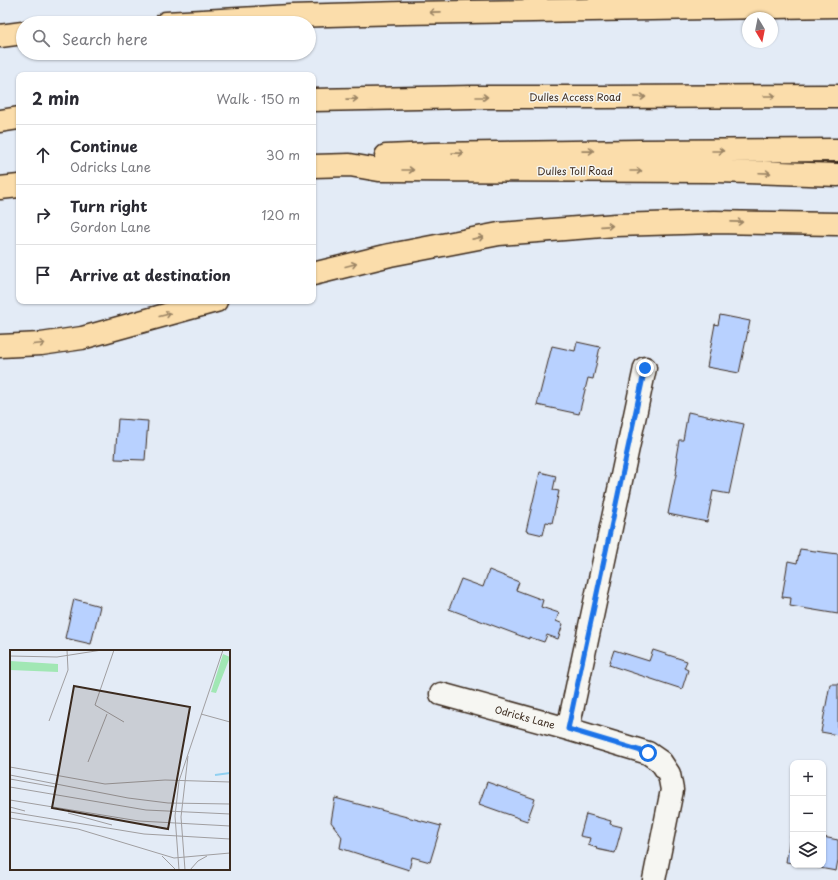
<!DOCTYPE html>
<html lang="en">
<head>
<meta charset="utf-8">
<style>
	:root { --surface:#fff; --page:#f7f7f7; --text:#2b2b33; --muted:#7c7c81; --line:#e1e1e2 }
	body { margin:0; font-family:"Playpen Sans",sans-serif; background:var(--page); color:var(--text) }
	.controls { position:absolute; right:12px; bottom:12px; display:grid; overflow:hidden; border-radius:8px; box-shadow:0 1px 3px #0004 }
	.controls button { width:36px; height:36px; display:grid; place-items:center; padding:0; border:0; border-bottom:1px solid var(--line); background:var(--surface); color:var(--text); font:20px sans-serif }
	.compass { position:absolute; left:742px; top:12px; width:36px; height:36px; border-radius:50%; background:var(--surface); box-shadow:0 1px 3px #0004; rotate:170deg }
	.stop { position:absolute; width:12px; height:12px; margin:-9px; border:3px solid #1a73e8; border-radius:50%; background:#fff }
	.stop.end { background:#1a73e8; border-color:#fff; box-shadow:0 1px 4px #0008 }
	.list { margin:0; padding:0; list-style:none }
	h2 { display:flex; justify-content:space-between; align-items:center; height:52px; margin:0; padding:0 16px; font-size:17px }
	h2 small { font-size:13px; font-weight:400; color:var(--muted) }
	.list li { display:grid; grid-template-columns:26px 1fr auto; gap:12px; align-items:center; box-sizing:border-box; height:60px; padding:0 16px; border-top:1px solid var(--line) }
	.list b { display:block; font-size:15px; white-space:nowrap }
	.list p { margin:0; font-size:13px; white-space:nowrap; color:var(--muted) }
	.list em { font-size:13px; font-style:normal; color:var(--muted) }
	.icon { flex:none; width:22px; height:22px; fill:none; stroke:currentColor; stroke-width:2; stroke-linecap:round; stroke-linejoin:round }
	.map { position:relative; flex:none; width:838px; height:880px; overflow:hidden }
	.search { position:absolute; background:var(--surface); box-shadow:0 1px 3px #0004; left:16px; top:16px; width:300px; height:44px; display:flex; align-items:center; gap:10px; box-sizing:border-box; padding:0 14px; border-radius:22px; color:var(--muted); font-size:15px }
	.panel { position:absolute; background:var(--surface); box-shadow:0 1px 3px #0004; left:16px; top:72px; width:300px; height:232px; border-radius:8px }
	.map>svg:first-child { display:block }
	.building { fill:#b8d1ff; stroke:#3b2a1e }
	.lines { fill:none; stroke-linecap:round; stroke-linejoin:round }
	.minor-casing { stroke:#3b2a1e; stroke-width:25 }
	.highway-casing { stroke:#3b2a1e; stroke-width:25 }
	.minor { stroke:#f6f6f2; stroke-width:22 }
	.highway { stroke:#fbddab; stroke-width:22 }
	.oneway { stroke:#9b8464 }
	.route { stroke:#1a73e8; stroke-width:5 }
	.labels { text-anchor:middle; stroke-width:3; stroke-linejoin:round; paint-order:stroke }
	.street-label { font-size:10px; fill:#3b2a1e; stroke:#f6f6f2 }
	.inset-river { fill:none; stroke:#90d0f1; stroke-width:2 }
	.inset-road { fill:none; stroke:#a09ea0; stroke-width:1 }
	.view { fill:#3b2a1e; fill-opacity:0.15; stroke:#3b2a1e; stroke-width:2 }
	.inset-edge { fill:none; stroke:#3b2a1e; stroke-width:2 }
</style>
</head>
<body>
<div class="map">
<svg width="838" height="880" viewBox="0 0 838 880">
	<rect width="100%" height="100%" fill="#e3ebf6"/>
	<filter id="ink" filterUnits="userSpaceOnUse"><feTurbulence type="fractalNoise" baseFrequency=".025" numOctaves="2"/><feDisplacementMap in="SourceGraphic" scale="8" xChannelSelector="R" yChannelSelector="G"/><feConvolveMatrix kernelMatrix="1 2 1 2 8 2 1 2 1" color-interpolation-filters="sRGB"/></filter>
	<g filter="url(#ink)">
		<path class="building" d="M720,315L750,321L739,373L707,367L715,324L718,325Z
			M577,342L600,347L593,379L588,378L579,414L537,405L552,346L575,351Z
			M688,412L744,424L729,494L713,491L707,522L668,514L677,470H676L678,457H676L679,440H683Z
			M118,419L148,421L145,460L115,459Z
			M540,472L556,476L553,490L559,491L552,523L546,522L543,535L526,531Z
			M800,549L838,554V614L790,606L791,598L782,597L788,561L797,563Z
			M489,570L519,582L516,590L543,600L541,607L559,613L556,621L563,624L558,639L547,635L544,642L529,637V639L449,609L461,579L483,587Z
			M74,599L100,606L91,644L65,638Z
			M614,650L649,661L653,650L687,661L684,668L688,670L682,689L609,665Z
			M830,684H838V735L821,732Z
			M487,782L535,799L527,821L479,804Z
			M335,798L441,826L430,862L412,857L409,870L340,848L342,837L331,822Z
			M586,814L611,821L610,824L622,827L615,853L596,849L597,848L588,845L590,838L580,836Z
			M791,832H793V863L786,862Z
			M823,837L838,840V860L836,871L803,865H823Z"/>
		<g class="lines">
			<g class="minor-casing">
				<path id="minor" d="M441,694L568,729L648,753L661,762L669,774L672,790L654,880
					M568,729L645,368"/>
			</g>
			<g class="highway-casing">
				<path id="highway" d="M166,23L291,16L402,13L838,6
					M0,36L23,33
					M313,100L472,97H600L838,96
					M0,121L19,118
					M386,156L432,154L639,151L838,150
					M313,166L350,165L379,170L718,171L838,175
					M0,188L19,186
					M313,274L390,255L499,234L616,225L714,222L838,224
					M0,346L41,344L82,338L216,301"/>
			</g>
			<use href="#minor" class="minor"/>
			<use href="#highway" class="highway"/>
		</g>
		<defs><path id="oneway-shaft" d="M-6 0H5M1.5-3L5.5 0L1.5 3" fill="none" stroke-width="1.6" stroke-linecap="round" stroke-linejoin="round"/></defs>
		<g class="oneway">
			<use href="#oneway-shaft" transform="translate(435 12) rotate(179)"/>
			<use href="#oneway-shaft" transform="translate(770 96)"/>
			<use href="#oneway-shaft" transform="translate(482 97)"/>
			<use href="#oneway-shaft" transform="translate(640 97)"/>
			<use href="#oneway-shaft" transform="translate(352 99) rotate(-1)"/>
			<use href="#oneway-shaft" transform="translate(588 151) rotate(-1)"/>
			<use href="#oneway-shaft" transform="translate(718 151)"/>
			<use href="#oneway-shaft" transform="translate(458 153) rotate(-1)"/>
			<use href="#oneway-shaft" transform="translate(408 170)"/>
			<use href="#oneway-shaft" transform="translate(636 171)"/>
			<use href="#oneway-shaft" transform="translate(765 173) rotate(2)"/>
			<use href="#oneway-shaft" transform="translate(737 222) rotate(1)"/>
			<use href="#oneway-shaft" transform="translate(607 226) rotate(-4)"/>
			<use href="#oneway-shaft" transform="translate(478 238) rotate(-11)"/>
			<use href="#oneway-shaft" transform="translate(351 265) rotate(-14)"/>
			<use href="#oneway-shaft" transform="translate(165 315) rotate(-15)"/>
			<use href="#oneway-shaft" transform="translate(39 344) rotate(-5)"/>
		</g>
	</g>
	<g class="lines" filter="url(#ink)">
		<path class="route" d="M645,368L568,729L648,753"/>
	</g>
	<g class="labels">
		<g class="street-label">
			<text x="575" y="101">Dulles Access Road</text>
			<text x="575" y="175">Dulles Toll Road</text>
			<text transform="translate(525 717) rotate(15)" y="4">Odricks Lane</text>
		</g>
	</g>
	<g transform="translate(10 650)">
		<rect width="220" height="220" fill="#e3ebf6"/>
		<path d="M213,4L220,7L206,43L201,42ZM0,11L48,14V22L0,20Z" fill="#a1e7b4"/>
		<path class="inset-river" d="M205,125L220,123"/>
		<path class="inset-road" d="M104,0L85,55L114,72M0,6L47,7L92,0M191,64L220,72M39,71L58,20L57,0M78,112L97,64M0,117L95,134L155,130L220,132M0,125L118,148L158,153L220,154M0,129L45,137M0,137L136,160L220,164M0,150L129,171L220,176M0,157L15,161M0,162L134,184L220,189M58,163L102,175M0,168L68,179L164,208L220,203M152,206L166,220M169,220L165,166L169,131L213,0M175,220L171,167L178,106M180,220L188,211L197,206"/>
		<path class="view" d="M64,36L180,57L158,179L42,158Z"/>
		<rect width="220" height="220" class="inset-edge"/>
	</g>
</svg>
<div class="controls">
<button>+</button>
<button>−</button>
<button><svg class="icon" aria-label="layers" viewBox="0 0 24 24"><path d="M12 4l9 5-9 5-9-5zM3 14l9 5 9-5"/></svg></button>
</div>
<svg class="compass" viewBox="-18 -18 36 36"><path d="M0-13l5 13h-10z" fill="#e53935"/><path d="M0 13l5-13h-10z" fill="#7c7c81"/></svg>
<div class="stop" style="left:648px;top:753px"></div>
<div class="stop end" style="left:645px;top:368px"></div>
<div class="search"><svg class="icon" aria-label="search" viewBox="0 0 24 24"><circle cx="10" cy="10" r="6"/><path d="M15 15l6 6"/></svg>Search here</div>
<section class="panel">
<h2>2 min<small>Walk · 150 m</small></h2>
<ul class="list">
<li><svg class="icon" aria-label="ahead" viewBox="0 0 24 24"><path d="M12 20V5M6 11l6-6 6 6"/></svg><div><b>Continue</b><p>Odricks Lane</p></div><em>30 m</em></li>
<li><svg class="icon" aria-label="right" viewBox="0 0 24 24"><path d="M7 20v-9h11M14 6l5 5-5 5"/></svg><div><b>Turn right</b><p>Gordon Lane</p></div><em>120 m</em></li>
<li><svg class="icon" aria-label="arrive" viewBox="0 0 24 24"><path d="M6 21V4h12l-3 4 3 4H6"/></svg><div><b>Arrive at destination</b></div></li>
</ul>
</section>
</div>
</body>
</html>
